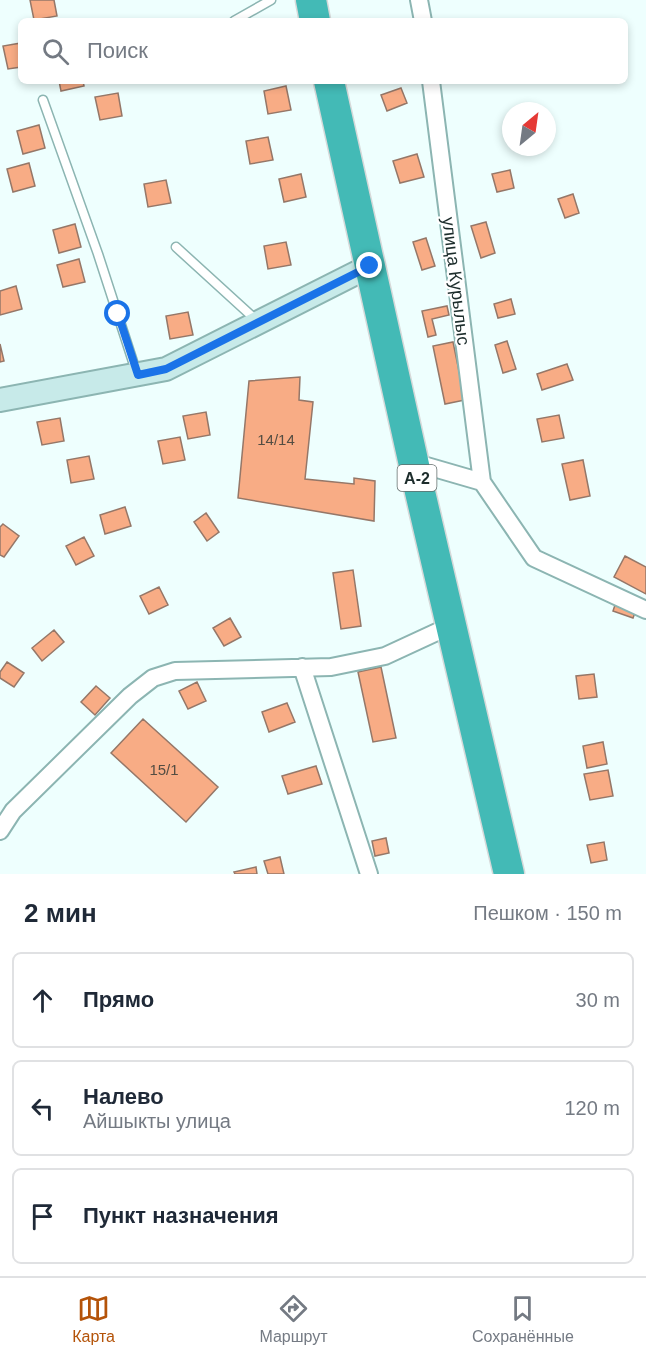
<!DOCTYPE html>
<html lang="ru">
<head>
<meta charset="utf-8">
<style>
	:root { --surface:#fff; --page:#f2f2f3; --text:#1f2937; --muted:#747a83; --line:#e0e1e3; --accent:#b45309 }
	body { margin:0; font-family:Helvetica,sans-serif; background:var(--page); color:var(--text) }
	.compass { position:absolute; left:502px; top:102px; width:54px; height:54px; border-radius:50%; background:var(--surface); box-shadow:0 3px 9px #0003; rotate:29deg }
	.stop { position:absolute; width:18px; height:18px; margin:-14px; border:4px solid #1a73e8; border-radius:50%; background:#fff }
	.stop.end { background:#1a73e8; border-color:#fff; box-shadow:0 2px 6px #0008 }
	.list { margin:0; padding:0; list-style:none }
	h2 { display:flex; justify-content:space-between; align-items:center; height:78px; margin:0; padding:0 24px; font-size:26px }
	h2 small { font-size:20px; font-weight:400; color:var(--muted) }
	.list li { display:grid; grid-template-columns:39px 1fr auto; gap:18px; align-items:center; box-sizing:border-box; height:96px; margin:0 12px 12px; padding:0 12px; border:2px solid var(--line); border-radius:9px }
	.list b { display:block; font-size:22px; white-space:nowrap }
	.list p { margin:0; font-size:20px; white-space:nowrap; color:var(--muted) }
	.list em { font-size:20px; font-style:normal; color:var(--muted) }
	.icon { flex:none; width:33px; height:33px; fill:none; stroke:currentColor; stroke-width:2; stroke-linecap:round; stroke-linejoin:round }
	.map { position:relative; flex:none; width:646px; height:874px; overflow:hidden }
	.search { position:absolute; background:var(--surface); box-shadow:0 3px 9px #0003; left:18px; right:18px; top:18px; height:66px; display:flex; align-items:center; gap:15px; box-sizing:border-box; padding:0 21px; border-radius:9px; color:var(--muted); font-size:22px }
	.sheet { height:402px; background:var(--surface) }
	nav { display:flex; justify-content:space-around; align-items:center; box-sizing:border-box; height:84px; border-top:2px solid var(--line); background:var(--surface); font-size:16px; color:var(--muted) }
	nav a { display:grid; justify-items:center; gap:3px }
	nav .on { color:var(--accent) }
	.map>svg:first-child { display:block }
	.building { fill:#f8ac85; stroke:#957768; stroke-width:1.5 }
	.lines { fill:none; stroke-linecap:round; stroke-linejoin:round }
	.lane-casing { stroke:#8cb5b2; stroke-width:11 }
	.street-casing { stroke:#8cb5b2; stroke-width:20 }
	.secondary-casing { stroke:#8cb5b2; stroke-width:26 }
	.highway-casing { stroke:#d6d9d9; stroke-width:33 }
	.lane { stroke:#fff; stroke-width:8 }
	.street { stroke:#fff; stroke-width:16 }
	.secondary { stroke:#c7eae9; stroke-width:22 }
	.highway { stroke:#43bab6; stroke-width:30 }
	.route { stroke:#1a73e8; stroke-width:8 }
	.labels { text-anchor:middle; stroke-width:4.5; stroke-linejoin:round; paint-order:stroke }
	.number-label { font-size:15px; fill:#544d42 }
	.shield { fill:#fff; stroke:#616c6b; stroke-width:1.5 }
	.shield-label { font-size:16px; font-weight:bold; fill:#1d2d2c }
	.street-label { font-size:18px; fill:#1d2d2c; stroke:#fff }
</style>
</head>
<body>
<div class="map">
<svg width="646" height="874" viewBox="0 0 646 874">
	<rect width="100%" height="100%" fill="#eefffe"/>
	<path class="building" d="M30,0H54L57,16L34,20Z
		M21,43V67L8,69L3,46Z
		M59,81H83L84,86L61,91Z
		M286,86L291,110L268,114L264,91Z
		M401,88L407,103L387,111L381,95Z
		M118,93L122,116L100,120L95,97Z
		M39,125L45,148L23,154L17,131Z
		M268,137L273,160L250,164L246,141Z
		M417,154L424,177L400,183L393,161Z
		M29,163L35,186L13,192L7,169Z
		M510,170L514,188L497,192L492,174Z
		M301,174L306,197L284,202L279,179Z
		M166,180L171,203L148,207L144,184Z
		M573,194L579,213L565,218L558,199Z
		M486,222L495,253L481,258L471,226Z
		M75,224L81,247L59,253L53,230Z
		M426,238L435,266L422,270L413,242Z
		M286,242L291,265L268,269L264,246Z
		M79,259L85,282L63,287L57,265Z
		M16,286L22,309L0,315V291Z
		M511,299L515,314L498,318L494,304Z
		M447,306L449,315L432,319L436,335L428,337L422,311Z
		M188,312L193,335L170,339L166,316Z
		M507,341L516,369L503,373L495,345Z
		M453,342L465,400L445,404L433,346Z
		M0,344L4,361L0,362Z
		M567,364L573,380L542,390L537,374Z
		M300,377L299,400L313,402L305,479L354,484V478L375,481L374,521L238,498L249,381Z
		M206,412L210,435L188,439L183,416Z
		M559,415L564,438L542,442L537,419Z
		M60,418L64,441L42,445L37,422Z
		M180,437L185,460L163,464L158,441Z
		M89,456L94,479L71,483L67,460Z
		M583,460L590,496L570,500L562,464Z
		M125,507L131,526L105,534L100,515Z
		M206,513L219,532L207,541L194,522Z
		M3,524L19,536L4,557L0,555V527Z
		M84,537L94,556L76,565L66,546Z
		M625,556L646,567V594L614,577Z
		M353,570L361,626L341,629L333,573Z
		M159,587L168,605L149,614L140,596Z
		M616,602L636,610L633,618L613,611Z
		M230,618L241,637L224,646L213,628Z
		M54,630L64,642L42,661L32,648Z
		M7,662L24,673L14,687L0,678V672Z
		M381,667L396,738L373,742L358,672Z
		M594,674L597,697L579,699L576,676Z
		M197,682L206,701L188,709L179,691Z
		M96,686L110,698L95,715L81,702Z
		M287,703L295,722L269,732L262,712Z
		M143,719L218,787L186,822L111,753Z
		M603,742L607,764L587,768L583,746Z
		M316,766L322,784L288,794L282,776Z
		M608,770L613,796L590,800L584,774Z
		M386,838L389,853L375,856L372,841Z
		M604,842L607,860L591,863L587,845Z
		M280,857L284,874H268L264,861Z
		M256,867L257,874H235L234,872Z"/>
	<g class="lines">
		<g class="lane-casing">
			<path id="lane" d="M234,21L271,0
				M43,100L98,254L137,374
				M176,247L256,320"/>
		</g>
		<g class="street-casing">
			<path id="street" d="M419,0L423,21
				M431,81L482,482
				M413,462L482,482L534,558L646,610
				M302,667L369,874
				M0,831L13,811L130,696L153,678L175,671L331,667L385,656L452,625"/>
		</g>
		<g class="secondary-casing">
			<path id="secondary" d="M0,400L166,369L370,266"/>
		</g>
		<g class="highway-casing">
			<path id="highway" d="M311,0L315,21
				M329,81L420,492L509,874"/>
		</g>
		<use href="#lane" class="lane"/>
		<use href="#street" class="street"/>
		<use href="#secondary" class="secondary"/>
		<use href="#highway" class="highway"/>
	</g>
	<g class="lines">
		<path class="route" d="M118,314L138,375L166,369L370,266"/>
	</g>
	<g class="labels">
		<g class="number-label">
			<text x="276" y="445">14/14</text>
			<text x="164" y="775">15/1</text>
		</g>
		<rect class="shield" x="397.5" y="465" width="39" height="26" rx="4.5"/>
		<g class="shield-label">
			<text x="417" y="484">A-2</text>
		</g>
		<g class="street-label">
			<text transform="translate(456 281) rotate(83)" y="6">улица Курылыс</text>
		</g>
	</g>
</svg>
<svg class="compass" viewBox="-18 -18 36 36"><path d="M0-13l5 13h-10z" fill="#e53935"/><path d="M0 13l5-13h-10z" fill="#747a83"/></svg>
<div class="stop" style="left:118px;top:314px"></div>
<div class="stop end" style="left:370px;top:266px"></div>
<div class="search"><svg class="icon" aria-label="search" viewBox="0 0 24 24"><circle cx="10" cy="10" r="6"/><path d="M15 15l6 6"/></svg>Поиск</div>
</div>
<section class="sheet">
<h2>2 мин<small>Пешком · 150 m</small></h2>
<ul class="list">
<li><svg class="icon" aria-label="ahead" viewBox="0 0 24 24"><path d="M12 20V5M6 11l6-6 6 6"/></svg><div><b>Прямо</b></div><em>30 m</em></li>
<li><svg class="icon" aria-label="left" viewBox="0 0 24 24"><path d="M17 20v-9H6M10 6l-5 5 5 5"/></svg><div><b>Налево</b><p>Айшыкты улица</p></div><em>120 m</em></li>
<li><svg class="icon" aria-label="arrive" viewBox="0 0 24 24"><path d="M6 21V4h12l-3 4 3 4H6"/></svg><div><b>Пункт назначения</b></div></li>
</ul>
</section>
<nav>
<a class="on"><svg class="icon" aria-label="map" viewBox="0 0 24 24"><path d="M3 6l6-2 6 2 6-2v14l-6 2-6-2-6 2zM9 4v14M15 6v14"/></svg>Карта</a>
<a><svg class="icon" aria-label="directions" viewBox="0 0 24 24"><path d="M12 3l9 9-9 9-9-9zM9 14v-3h6M13 9l2 2-2 2"/></svg>Маршрут</a>
<a><svg class="icon" aria-label="saved" viewBox="0 0 24 24"><path d="M7 4h10v16l-5-4-5 4z"/></svg>Сохранённые</a>
</nav>
</body>
</html>
